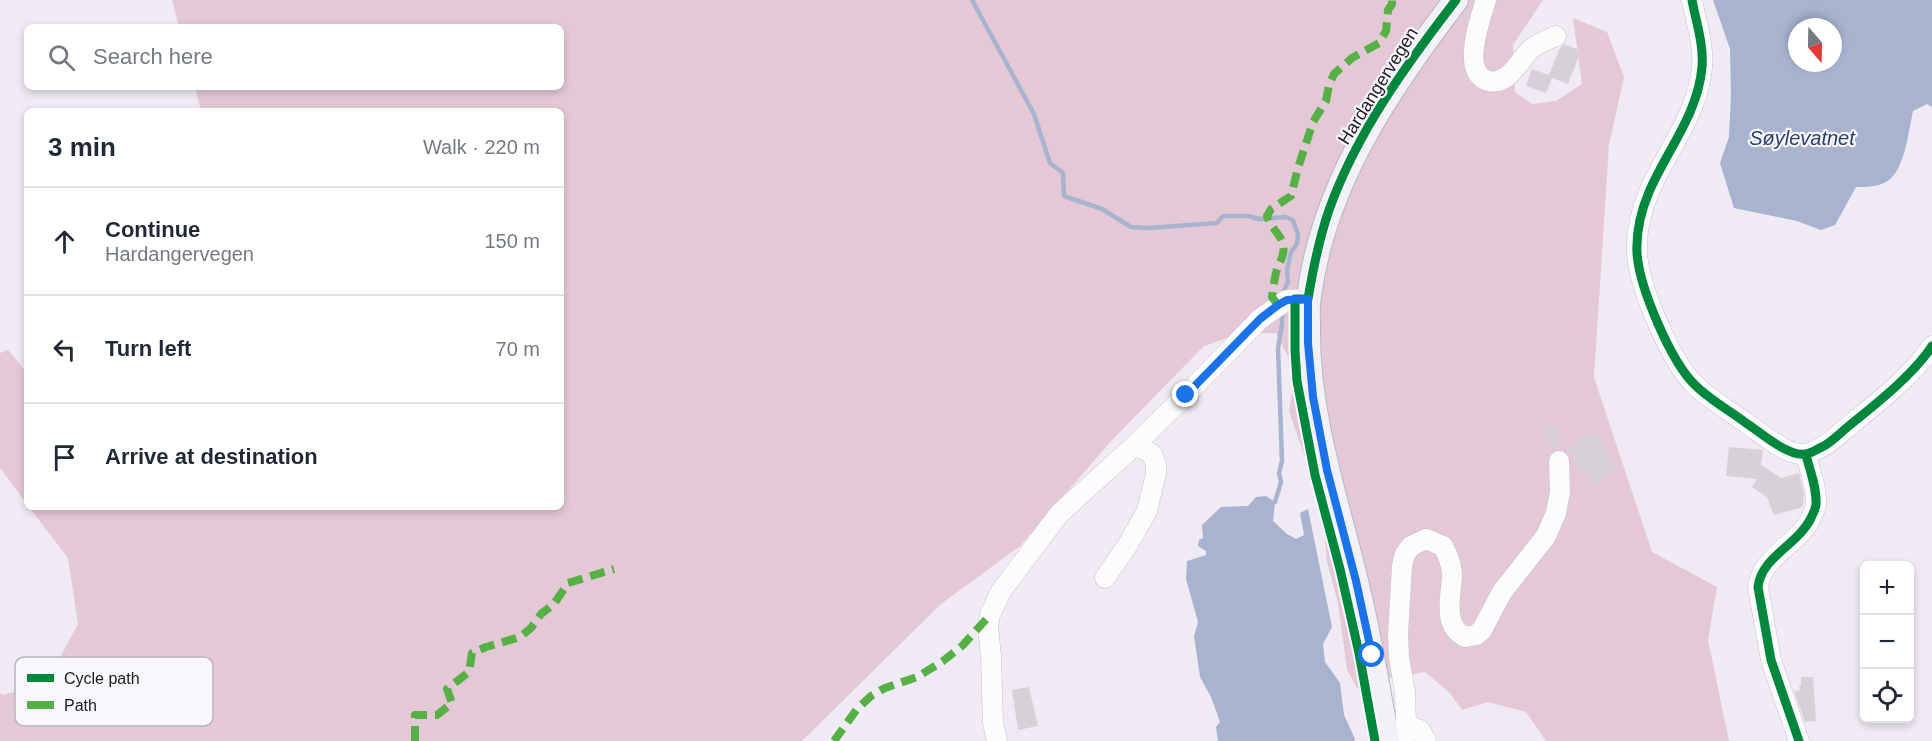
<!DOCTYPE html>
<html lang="en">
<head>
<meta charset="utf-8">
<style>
	:root { --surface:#fff; --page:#f6f6f7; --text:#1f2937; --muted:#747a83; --line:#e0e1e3 }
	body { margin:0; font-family:Helvetica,sans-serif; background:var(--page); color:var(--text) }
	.controls { position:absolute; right:18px; bottom:18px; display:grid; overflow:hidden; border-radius:9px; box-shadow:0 3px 9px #0003 }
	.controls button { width:54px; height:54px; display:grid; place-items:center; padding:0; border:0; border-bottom:2px solid var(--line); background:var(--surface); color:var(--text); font:30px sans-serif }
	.compass { position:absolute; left:1788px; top:18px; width:54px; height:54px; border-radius:50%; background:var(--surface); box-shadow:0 3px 9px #0003; rotate:160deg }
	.stop { position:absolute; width:18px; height:18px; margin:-14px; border:4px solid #1a73e8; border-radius:50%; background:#fff }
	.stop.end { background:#1a73e8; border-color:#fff; box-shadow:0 2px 6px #0008 }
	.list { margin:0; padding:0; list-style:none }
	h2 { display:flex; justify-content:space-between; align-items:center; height:78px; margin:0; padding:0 24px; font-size:26px }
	h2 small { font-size:20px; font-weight:400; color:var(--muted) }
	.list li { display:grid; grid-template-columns:39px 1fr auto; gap:18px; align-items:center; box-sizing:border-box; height:108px; padding:0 24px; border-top:2px solid var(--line) }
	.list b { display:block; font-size:22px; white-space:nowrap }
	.list p { margin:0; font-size:20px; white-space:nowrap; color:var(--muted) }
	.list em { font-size:20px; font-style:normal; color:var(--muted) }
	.icon { flex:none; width:33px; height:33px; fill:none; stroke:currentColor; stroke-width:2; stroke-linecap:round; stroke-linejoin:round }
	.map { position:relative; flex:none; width:1932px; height:741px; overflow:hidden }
	.search { position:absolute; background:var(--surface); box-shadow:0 3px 9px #0003; left:24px; top:24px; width:540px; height:66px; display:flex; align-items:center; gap:15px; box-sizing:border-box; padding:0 21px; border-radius:9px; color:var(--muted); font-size:22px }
	.panel { position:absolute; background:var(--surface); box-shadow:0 3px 9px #0003; left:24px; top:108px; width:540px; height:402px; border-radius:9px }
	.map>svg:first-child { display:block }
	.forest { fill:#e4c8d6 }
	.water { fill:#a8b3d0; fill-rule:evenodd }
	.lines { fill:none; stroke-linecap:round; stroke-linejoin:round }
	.stream { stroke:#a8b3d0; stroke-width:4.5 }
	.building { fill:#d8d0d9 }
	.minor-casing { stroke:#c6c2ca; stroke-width:21 }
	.major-casing { stroke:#b9b6c4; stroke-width:26 }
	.minor { stroke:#fdfcfd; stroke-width:20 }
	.major { stroke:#f2f1f7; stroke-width:24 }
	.quiet { stroke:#55b145; stroke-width:8; stroke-dasharray:15 8; stroke-linecap:butt }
	.cycleway-casing { stroke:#f9f6fd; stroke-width:13 }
	.cycleway { stroke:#00873e; stroke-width:9 }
	.route { stroke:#1a73e8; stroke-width:8 }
	.labels { text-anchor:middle; stroke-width:4.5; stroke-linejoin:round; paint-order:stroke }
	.street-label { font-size:18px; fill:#1c191f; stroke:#f9f6fd }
	.water-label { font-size:20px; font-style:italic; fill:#273f6f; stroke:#f9f6fd }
	.key { fill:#f9f6fd; stroke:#b7b4ba; stroke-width:1.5 }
	.key-label { font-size:16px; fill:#1c191f }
</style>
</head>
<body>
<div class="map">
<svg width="1932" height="741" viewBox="0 0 1932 741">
	<rect width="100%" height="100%" fill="#efeaf3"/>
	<path class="forest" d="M172,0H1543L1513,45L1515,92L1532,104L1556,101L1582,84L1573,18L1607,32L1624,77L1609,145L1594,377L1652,552L1717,587L1708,640L1729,741H1546L1526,712L1488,702L1462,710L1450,693L1425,672L1389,678L1363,698L1347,670L1338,603L1327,562L1322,506L1289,411L1296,372L1276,333L1239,334L1204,346L1112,440L1020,546L941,604L802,741H0V693L2,695L46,684L78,624L68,558L29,507H561V111H201L195,87H561V27H179Z
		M8,350L27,373V504L0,468V353Z"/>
	<path class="water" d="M1713,0H1932V107L1927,104L1913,111C1908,132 1905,174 1884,183C1876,187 1866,187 1856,187L1835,225L1821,230L1797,221L1734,208L1720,163L1729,137L1731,95L1730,49ZM1797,27H1833V63H1797Z
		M1266,496L1275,502L1273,521L1287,534L1296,539L1304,535L1300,513L1308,509L1332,627L1323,644L1325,662L1340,683L1344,715L1355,739L1354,741H1218L1216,727L1220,722L1211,697L1200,677L1194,636L1198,622L1186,579L1187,561L1206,555V551L1198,546L1199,540L1203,538L1202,525L1221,507L1248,506L1256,497Z"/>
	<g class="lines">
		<path class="stream" d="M972,0L1034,114L1050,163L1063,173L1064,196L1102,209L1131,227L1148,228L1217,223L1223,216H1248L1259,219L1285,217L1293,220L1298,234L1297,244L1291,252L1287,270L1288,282L1282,295
			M1275,502L1281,482L1279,473L1282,461L1278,348L1282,324V310"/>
	</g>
	<path class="building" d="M1564,44L1581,51L1568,84L1552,78L1546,93L1526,86L1532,69L1549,75L1560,48Z
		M1552,425L1563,441L1553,448L1542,433Z
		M1594,432L1609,453L1607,455L1617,469L1594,486L1567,449L1586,435L1588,437Z
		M1729,447L1763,450L1761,465L1781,478L1799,473L1804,494L1803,507L1774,515L1767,497L1752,487L1757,479L1726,476Z
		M1801,677H1813L1816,721L1805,722L1795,694V691L1800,690L1799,686H1801Z
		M1029,687L1038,726L1018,730L1012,690Z"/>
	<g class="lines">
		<g class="minor-casing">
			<path id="minor" d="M1486,0C1480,18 1463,68 1484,79C1491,83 1499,82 1506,77C1516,70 1522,58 1531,49C1538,43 1547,40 1556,36
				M1692,0C1696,22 1704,45 1702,67C1698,114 1667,150 1649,192C1641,211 1636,233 1637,253C1639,287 1671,362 1695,385C1710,400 1729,410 1746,423C1760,432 1788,457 1805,454C1810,454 1817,449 1822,447C1832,442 1841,432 1850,425C1876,404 1914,374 1932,346
				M1105,578L1127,546L1147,511L1156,473V465L1152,454L1135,445
				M1406,725L1420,730L1426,741
				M997,741L993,723L991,657L988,626L990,615L1001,591L1059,514L1135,445L1186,395L1260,319L1287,300L1308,299
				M1392,741L1404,739L1406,725L1405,692L1399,658L1398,634L1402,566L1405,554L1411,546L1426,539L1443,546C1448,555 1451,563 1452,573C1452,595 1441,625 1465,637L1476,635L1482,630L1502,592L1546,536L1556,513L1560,492L1559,461
				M1799,741L1771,660L1758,587C1761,557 1798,545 1811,518C1813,514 1815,510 1816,505C1817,488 1810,471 1806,455"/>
		</g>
		<g class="major-casing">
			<path id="major" d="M1387,741C1378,687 1369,634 1356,581C1336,498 1307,415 1308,328C1308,318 1307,307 1309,296C1324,183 1388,89 1456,0"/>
		</g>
		<use href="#minor" class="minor"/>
		<use href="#major" class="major"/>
		<path class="quiet" d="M1278,305L1272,297C1273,289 1274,281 1276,273C1279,260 1287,256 1282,241C1278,232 1269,225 1267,216L1271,209L1291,196L1298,168L1313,122L1326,101L1329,85L1334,74L1352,58L1379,43L1386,31L1388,10L1392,4V0
			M415,741V715H437L452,703L447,689L469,672L472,653L486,647L520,637L531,628L541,614L554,604L568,583L614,569
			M834,741L857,709L871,696L885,688L917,677L943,661L963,645L990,615"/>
		<g class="cycleway-casing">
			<path id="cycleway" d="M1692,0C1696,22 1704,45 1702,67C1698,114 1667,150 1649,192C1641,211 1636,233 1637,253C1639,287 1671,362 1695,385C1710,400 1729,410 1746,423C1760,432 1788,457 1805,454C1810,454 1817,449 1822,447C1832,442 1841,432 1850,425C1876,404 1914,374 1932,346
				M1375,741L1359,653L1340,569L1315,475L1297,381L1295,350V299H1308C1313,269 1319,239 1329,210C1357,132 1406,65 1456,0
				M1799,741L1771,660L1758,587C1761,557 1798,545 1811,518C1813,514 1815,510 1816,505C1817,488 1810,471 1806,455"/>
		</g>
		<use href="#cycleway" class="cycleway"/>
	</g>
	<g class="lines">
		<path class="route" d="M1186,395L1260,319L1278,305L1287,300L1308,299V343L1313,397L1327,470L1356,581L1372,655"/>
	</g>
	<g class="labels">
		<g class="street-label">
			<text transform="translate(1378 86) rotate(-58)" y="6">Hardangervegen</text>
		</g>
		<g class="water-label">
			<text x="1802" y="145">Søylevatnet</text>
		</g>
	</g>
	<rect x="15" y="657" width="198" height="69" rx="9" class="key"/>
	<rect x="27" y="674" width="27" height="8" fill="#00873e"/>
	<rect x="27" y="701" width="27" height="8" fill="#55b145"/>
	<g class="key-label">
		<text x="64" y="684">Cycle path</text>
		<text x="64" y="711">Path</text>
	</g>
</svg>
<div class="controls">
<button>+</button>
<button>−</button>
<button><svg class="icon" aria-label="locate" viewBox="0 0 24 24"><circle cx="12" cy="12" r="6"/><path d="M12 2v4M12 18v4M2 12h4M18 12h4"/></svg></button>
</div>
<svg class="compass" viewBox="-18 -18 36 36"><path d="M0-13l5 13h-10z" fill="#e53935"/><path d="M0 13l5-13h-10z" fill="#747a83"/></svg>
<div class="stop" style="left:1372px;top:655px"></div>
<div class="stop end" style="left:1186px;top:395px"></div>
<div class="search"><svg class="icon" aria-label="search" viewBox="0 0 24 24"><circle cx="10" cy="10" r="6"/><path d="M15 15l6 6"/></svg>Search here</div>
<section class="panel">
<h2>3 min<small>Walk · 220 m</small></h2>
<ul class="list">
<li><svg class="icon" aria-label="ahead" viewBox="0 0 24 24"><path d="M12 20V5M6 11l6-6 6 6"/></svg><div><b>Continue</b><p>Hardangervegen</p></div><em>150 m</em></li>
<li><svg class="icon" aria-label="left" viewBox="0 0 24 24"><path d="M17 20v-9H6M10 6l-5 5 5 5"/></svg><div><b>Turn left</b></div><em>70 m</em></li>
<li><svg class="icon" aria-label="arrive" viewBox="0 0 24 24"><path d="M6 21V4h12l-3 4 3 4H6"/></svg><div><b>Arrive at destination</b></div></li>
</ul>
</section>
</div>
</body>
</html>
